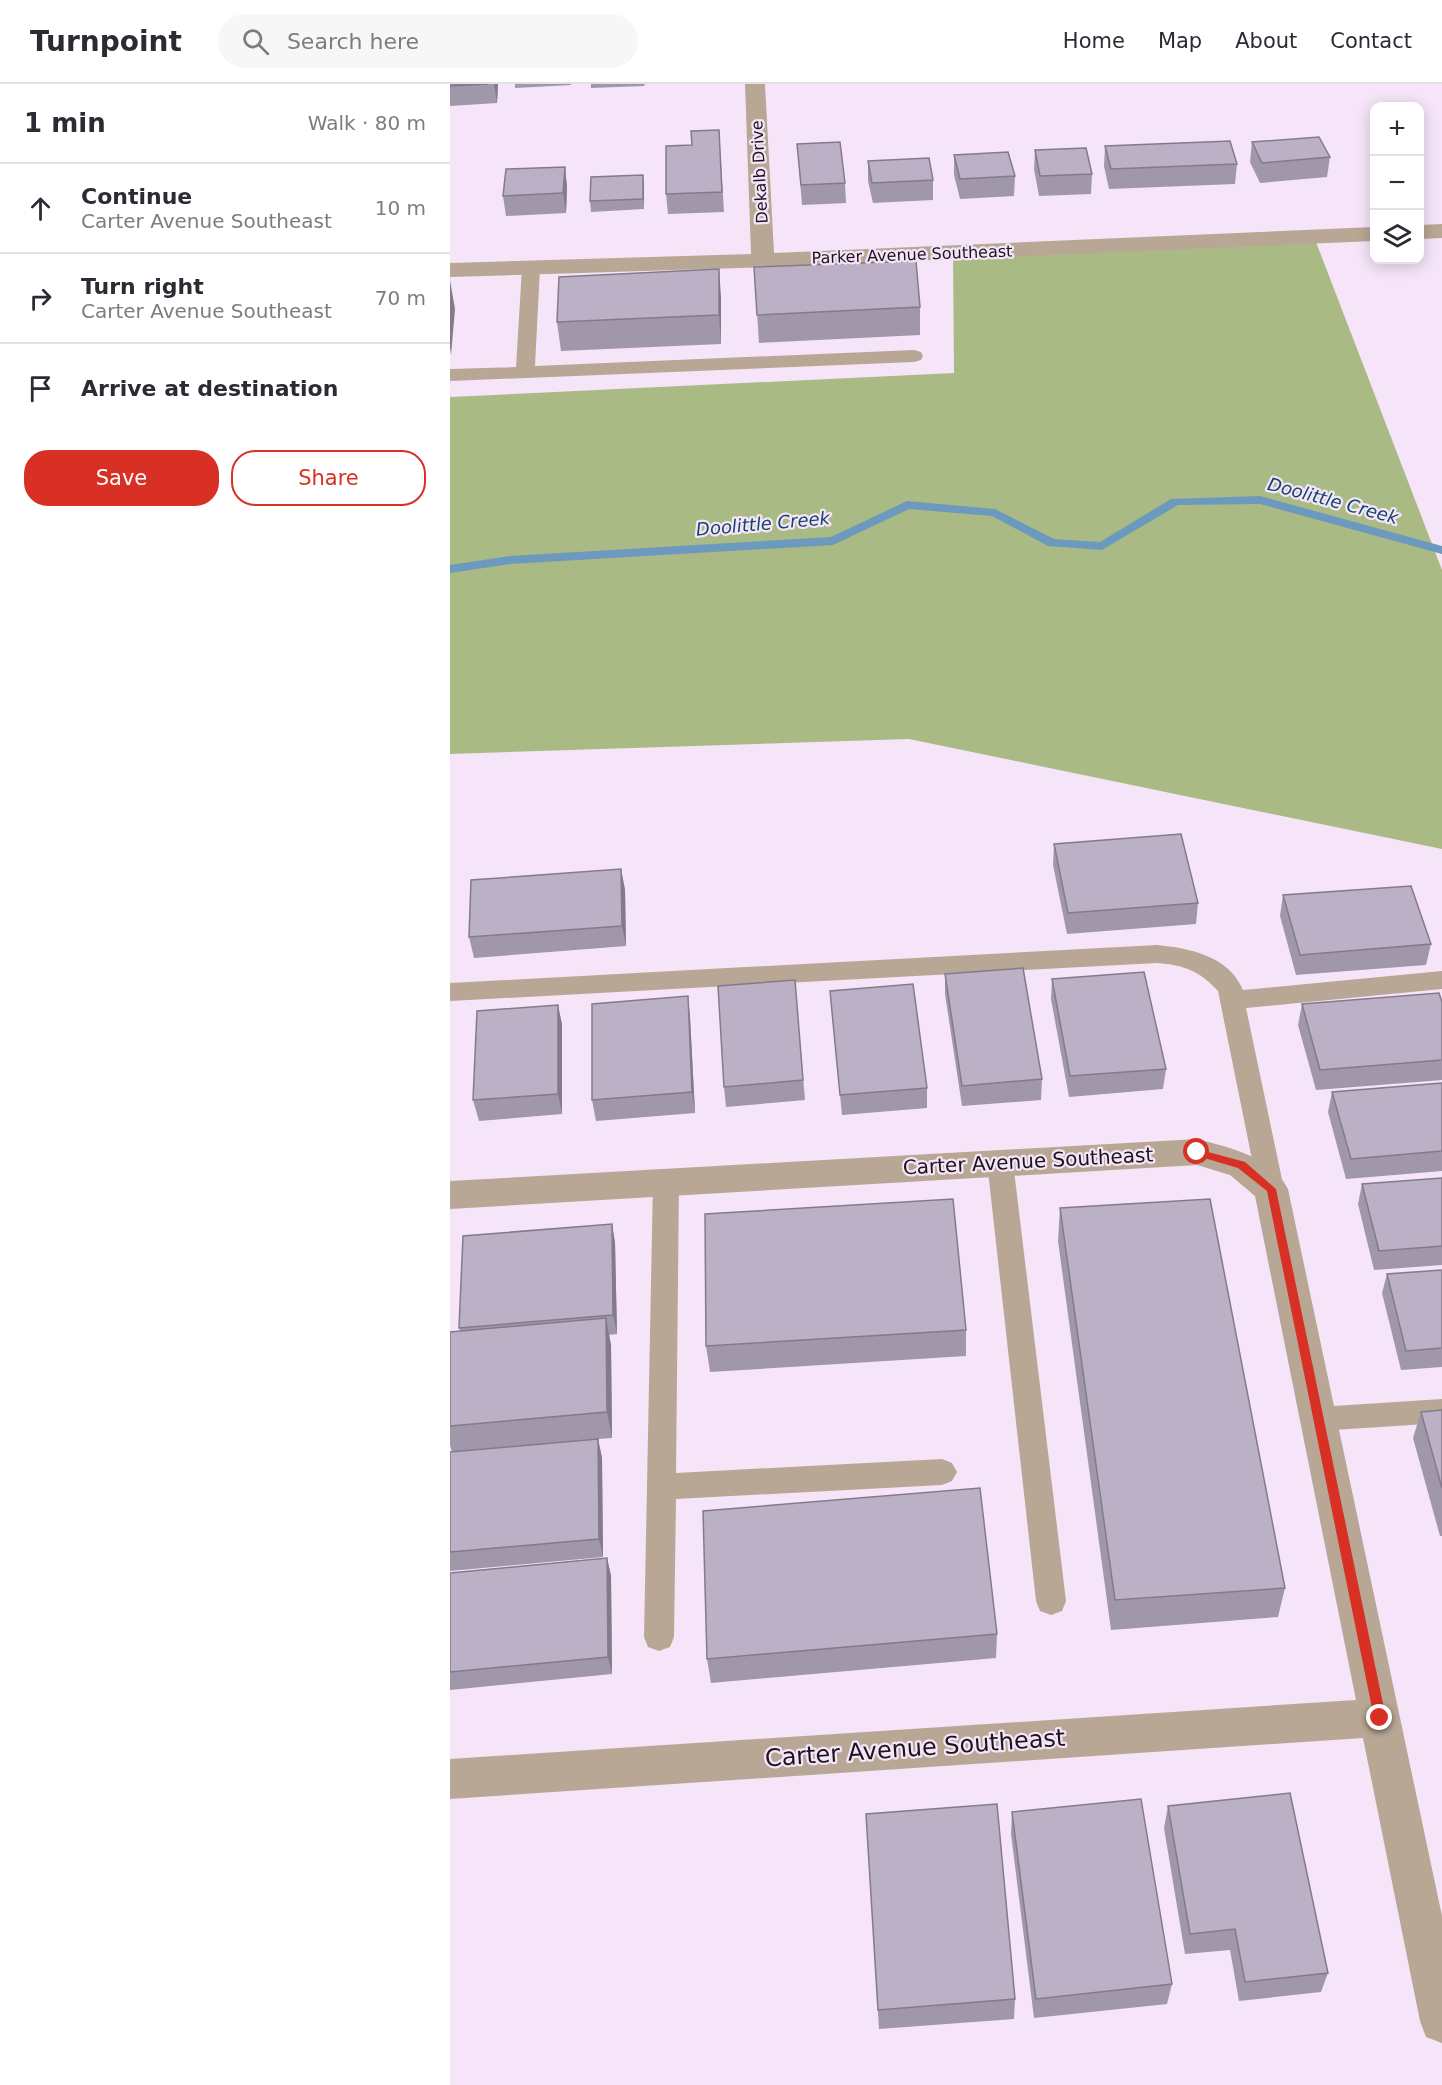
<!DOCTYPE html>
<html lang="en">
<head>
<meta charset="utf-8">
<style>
	:root { --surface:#fff; --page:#f7f7f7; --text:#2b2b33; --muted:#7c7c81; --line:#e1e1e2; --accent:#d93025 }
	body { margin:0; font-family:"DejaVu Sans",sans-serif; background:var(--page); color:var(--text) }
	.controls { position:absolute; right:18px; top:18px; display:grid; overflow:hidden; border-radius:12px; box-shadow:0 3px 15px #0003 }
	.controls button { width:54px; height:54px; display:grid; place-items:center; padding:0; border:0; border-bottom:2px solid var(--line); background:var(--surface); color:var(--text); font:30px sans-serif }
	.stop { position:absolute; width:18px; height:18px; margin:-14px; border:4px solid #d93025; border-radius:50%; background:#fff }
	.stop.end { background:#d93025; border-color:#fff; box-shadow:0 2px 6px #0008 }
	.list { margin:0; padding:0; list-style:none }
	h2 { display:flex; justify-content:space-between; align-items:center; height:78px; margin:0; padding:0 24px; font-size:26px }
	h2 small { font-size:20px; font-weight:400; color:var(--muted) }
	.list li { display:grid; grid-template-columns:39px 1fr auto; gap:18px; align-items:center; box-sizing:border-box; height:90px; padding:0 24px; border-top:2px solid var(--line) }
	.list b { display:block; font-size:22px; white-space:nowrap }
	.list p { margin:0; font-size:20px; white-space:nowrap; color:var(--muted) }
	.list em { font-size:20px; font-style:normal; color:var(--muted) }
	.actions { display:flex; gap:12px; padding:18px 24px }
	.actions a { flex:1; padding:14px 0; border:2px solid var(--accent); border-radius:24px; text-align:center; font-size:21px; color:var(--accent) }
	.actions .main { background:var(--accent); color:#fff }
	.icon { flex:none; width:33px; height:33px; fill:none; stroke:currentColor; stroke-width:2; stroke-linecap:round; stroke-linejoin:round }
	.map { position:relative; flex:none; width:992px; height:2001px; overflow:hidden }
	header { display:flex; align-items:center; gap:36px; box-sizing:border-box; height:84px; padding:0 30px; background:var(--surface); border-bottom:2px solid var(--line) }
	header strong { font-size:28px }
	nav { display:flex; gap:33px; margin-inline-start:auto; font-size:21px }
	.search { width:420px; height:54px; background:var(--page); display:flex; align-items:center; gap:15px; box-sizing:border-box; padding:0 21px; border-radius:33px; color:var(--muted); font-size:22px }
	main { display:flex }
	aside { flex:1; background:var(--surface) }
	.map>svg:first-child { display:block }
	.forest { fill:#aaba85 }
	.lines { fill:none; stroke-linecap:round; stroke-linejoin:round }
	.stream { fill:#6c99be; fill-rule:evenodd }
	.lane { fill:#b9a795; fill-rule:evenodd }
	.street { fill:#b9a795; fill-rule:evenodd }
	.wall { fill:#a197aa }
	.shaded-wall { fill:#837b8b }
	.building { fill:#bbb0c6; stroke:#837b8b; stroke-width:1.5 }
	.route { fill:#d93025 }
	.labels { text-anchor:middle; stroke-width:4.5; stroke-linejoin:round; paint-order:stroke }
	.far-street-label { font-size:16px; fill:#1a141b; stroke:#f6e4f9 }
	.far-water-label { font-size:18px; font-style:italic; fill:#10476b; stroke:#f6e4f9 }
	.street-label { font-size:20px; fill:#1a141b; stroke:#f6e4f9 }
	.near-street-label { font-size:24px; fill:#1a141b; stroke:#f6e4f9 }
</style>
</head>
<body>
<header>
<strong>Turnpoint</strong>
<div class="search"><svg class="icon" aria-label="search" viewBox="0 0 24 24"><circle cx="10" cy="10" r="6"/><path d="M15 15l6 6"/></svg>Search here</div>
<nav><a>Home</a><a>Map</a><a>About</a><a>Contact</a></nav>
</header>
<main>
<aside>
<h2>1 min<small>Walk · 80 m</small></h2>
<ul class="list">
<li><svg class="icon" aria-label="ahead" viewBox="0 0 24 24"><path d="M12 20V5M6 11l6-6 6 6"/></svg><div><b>Continue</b><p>Carter Avenue Southeast</p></div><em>10 m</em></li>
<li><svg class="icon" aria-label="right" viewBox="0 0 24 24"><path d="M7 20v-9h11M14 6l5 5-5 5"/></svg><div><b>Turn right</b><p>Carter Avenue Southeast</p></div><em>70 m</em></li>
<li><svg class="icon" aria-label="arrive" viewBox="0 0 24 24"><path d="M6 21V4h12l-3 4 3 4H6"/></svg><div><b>Arrive at destination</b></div></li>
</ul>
<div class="actions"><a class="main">Save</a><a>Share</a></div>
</aside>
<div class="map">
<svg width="992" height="2001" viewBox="0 0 992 2001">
	<rect width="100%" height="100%" fill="#f6e4f9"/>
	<path class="forest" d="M866,158L992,486V765L459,655L0,670V313L504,289L503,168Z"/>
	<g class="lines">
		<path class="stream" d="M810,412L992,462V470L810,420L728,421L652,466L598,462L542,432L459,425L383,461L60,480L0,489V481L60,472L381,453L457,417L545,425L604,455L650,458L721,415Z"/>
		<path class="lane" d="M81,179L87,180L90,184L85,282L464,266L471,268L473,272L471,276L464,278L0,297V285L66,283L72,184L75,180Z
			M707,861C739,864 779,872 793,906L992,887V905L796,924L834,1105L830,1112L821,1116L812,1112L808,1105L768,907C750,887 734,881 707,879L0,917V899Z
			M550,1068L559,1071L563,1078L616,1517L612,1527L601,1531L590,1527L586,1517L537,1078L541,1071Z
			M216,1088L225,1091L229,1098L226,1389L492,1375L502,1379L507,1388L502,1397L492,1401L226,1415L224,1553L220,1563L209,1567L198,1563L194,1553L203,1098L207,1091Z
			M992,1315V1339L868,1347L858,1344L854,1335L858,1326L868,1323Z"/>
		<path class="street" d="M295,0H315L324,169L924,143V157L320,183L0,193V179L301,170Z
			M992,140V154L970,155V141Z
			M747,1055C780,1064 821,1072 838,1105L992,1832V1959L976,1953L970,1937L913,1654L0,1715V1675L906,1616L805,1112L780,1091L747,1081L0,1125V1097Z"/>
	</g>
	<path class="wall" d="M0,0H48L47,19L0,22Z
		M65,0H121V1L65,4Z
		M141,0H195L194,2L141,4Z
		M269,46L274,128L218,130L216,110Z
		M802,58L880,73L877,93L810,99L800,78Z
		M347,60L395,99L396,119L352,121Z
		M655,62L787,80L785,100L659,105L654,82Z
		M585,66L642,90L641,110L589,112L584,85Z
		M504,71L565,92L564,112L510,115L504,91Z
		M418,77L483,96V116L423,119L418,97Z
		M115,83L117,103L116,129L56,132L53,112Z
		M193,91L194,125L141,128L140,117Z
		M304,183L470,223V251L309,259Z
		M271,213V260L111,267L107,238Z
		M604,760L748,819L746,840L617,850L603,781Z
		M171,785L175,806L176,862L24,874L19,853Z
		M833,811L981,860L976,881L846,891L830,832Z
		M495,890L592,995L591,1016L512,1022L495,910Z
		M602,895L716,985L713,1005L619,1013L601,915Z
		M345,896L355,1016L276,1023L274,1003Z
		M380,907L477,1004V1024L392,1031Z
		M992,918V996L866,1006L848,941L852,920Z
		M108,921L112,941V1030L29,1037L23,1016Z
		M240,933L245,1029L146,1037L142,1016Z
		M992,999V1087L896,1095L878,1028L882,1008Z
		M992,1094V1181L924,1186L908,1120L912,1100Z
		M610,1124L835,1504L828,1533L661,1546L608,1157Z
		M162,1140L165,1159L167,1250L159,1251L161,1261L162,1354L148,1355L152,1374L153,1473L0,1487V1368H2L0,1361V1248L10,1247L9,1244Z
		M992,1186V1283L951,1286L932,1209L937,1190Z
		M516,1246V1272L260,1288L256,1262Z
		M992,1326V1452H990L963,1354L971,1328Z
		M157,1474L161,1492L162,1590L0,1606V1489Z
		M547,1550L546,1574L261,1599L257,1575Z
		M718,1722L878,1889L871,1908L789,1917L780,1866L735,1870L714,1744Z
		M562,1728L722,1900L717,1920L584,1934L561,1750Z
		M416,1730L565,1915L564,1935L429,1945Z"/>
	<path class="shaded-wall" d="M44,0H48L47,19Z
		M115,83L117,103L116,129L113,109Z
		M193,91L194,102V125L193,115Z
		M269,185L271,213V260L269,231Z
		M0,196L5,225L1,271L0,264Z
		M171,785L175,806L176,862L172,842Z
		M238,912L240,933L245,1029L242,1008Z
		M108,921L112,941V1030L108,1010Z
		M162,1140L165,1159L167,1250L163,1231Z
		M156,1234L161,1261L162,1354L157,1328Z
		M148,1355L152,1374L153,1473L149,1455Z
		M157,1474L161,1492L162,1590L158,1573Z"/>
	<path class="building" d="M0,0H38L0,2Z
		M269,46L272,108L216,110V62L242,61L241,47Z
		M869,53L880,73L812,79L802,58Z
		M780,57L787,80L661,85L655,62Z
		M390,58L395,99L351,101L347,60Z
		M636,64L642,90L590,92L585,66Z
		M558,68L565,92L510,95L504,71Z
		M479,74L483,96L422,99L418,77Z
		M115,83L113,109L53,112L56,85Z
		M193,91V115L140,117L141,93Z
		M466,177L470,223L307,231L304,183Z
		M269,185V231L107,238L109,193Z
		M731,750L748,819L618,829L604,760Z
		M171,785L172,842L19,853L21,796Z
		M961,802L981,860L850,871L833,811Z
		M573,884L592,995L512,1002L495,890Z
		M694,888L716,985L620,992L602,895Z
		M345,896L353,996L274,1003L268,902Z
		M463,900L477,1004L390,1011L380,907Z
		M989,909L992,918V976L870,986L852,920Z
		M238,912L242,1008L142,1016V920Z
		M108,921V1010L23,1016L27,927Z
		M992,999V1067L901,1075L882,1008Z
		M992,1094V1162L929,1167L912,1100Z
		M503,1115L516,1246L256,1262L255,1130Z
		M760,1115L835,1504L665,1516L610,1124Z
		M162,1140L163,1231L9,1244L13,1152Z
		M992,1186V1264L956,1267L937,1190Z
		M156,1234L157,1328L0,1342V1248Z
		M992,1326V1404L971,1328Z
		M148,1355L149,1455L0,1468V1368Z
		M530,1404L547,1550L257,1575L253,1427Z
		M157,1474L158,1573L0,1588V1489Z
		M840,1709L878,1889L795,1898L785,1845L740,1850L718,1722Z
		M691,1715L722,1900L586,1915L562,1728Z
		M547,1720L565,1915L428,1926L416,1730Z"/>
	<path class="route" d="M747,1065L795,1078L826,1105L936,1634L930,1640L924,1634L817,1107L788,1084L744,1071L742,1068Z"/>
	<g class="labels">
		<g class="far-street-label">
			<text transform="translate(309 88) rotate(-93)" y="6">Dekalb Drive</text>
			<text transform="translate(462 170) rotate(-2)" y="6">Parker Avenue Southeast</text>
		</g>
		<g class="far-water-label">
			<text transform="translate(883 417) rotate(15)" y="6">Doolittle Creek</text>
			<text transform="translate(313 440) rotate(-5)" y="6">Doolittle Creek</text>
		</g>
		<g class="street-label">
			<text transform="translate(578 1077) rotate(-3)" y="7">Carter Avenue Southeast</text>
		</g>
		<g class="near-street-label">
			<text transform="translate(465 1664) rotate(-4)" y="8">Carter Avenue Southeast</text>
		</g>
	</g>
</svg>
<div class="controls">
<button>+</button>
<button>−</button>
<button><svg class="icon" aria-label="layers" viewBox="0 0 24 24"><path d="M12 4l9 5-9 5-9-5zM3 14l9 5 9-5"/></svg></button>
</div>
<div class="stop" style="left:747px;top:1068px"></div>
<div class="stop end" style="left:930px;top:1634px"></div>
</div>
</main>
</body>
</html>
